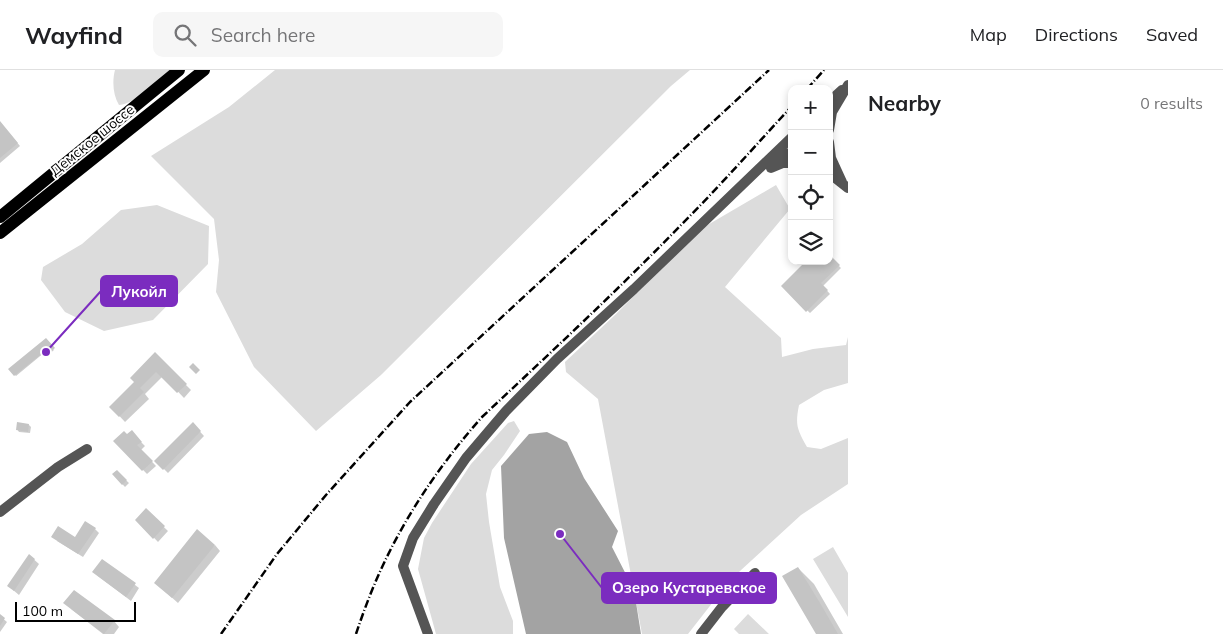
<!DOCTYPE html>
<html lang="en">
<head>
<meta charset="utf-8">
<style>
	:root { --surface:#fff; --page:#f6f6f6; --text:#202124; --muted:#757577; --line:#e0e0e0 }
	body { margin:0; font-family:Mulish,sans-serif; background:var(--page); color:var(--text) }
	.controls { position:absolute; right:15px; top:15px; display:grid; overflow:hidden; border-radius:10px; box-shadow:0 2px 8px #0003 }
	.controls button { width:45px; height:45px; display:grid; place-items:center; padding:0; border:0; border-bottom:1px solid var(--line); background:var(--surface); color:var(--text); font:25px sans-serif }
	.scale { position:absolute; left:15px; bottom:12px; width:121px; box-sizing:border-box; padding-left:5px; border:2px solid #000; border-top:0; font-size:14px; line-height:18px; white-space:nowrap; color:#000; -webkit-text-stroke:4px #fff; paint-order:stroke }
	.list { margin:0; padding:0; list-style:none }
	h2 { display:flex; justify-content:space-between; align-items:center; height:65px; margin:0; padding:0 20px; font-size:21px }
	h2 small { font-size:16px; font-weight:400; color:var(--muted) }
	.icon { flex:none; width:28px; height:28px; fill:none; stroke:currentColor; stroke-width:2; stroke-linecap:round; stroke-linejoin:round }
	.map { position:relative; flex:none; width:848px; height:564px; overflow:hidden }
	header { display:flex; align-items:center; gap:30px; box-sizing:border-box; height:70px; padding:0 25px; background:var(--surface); border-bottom:1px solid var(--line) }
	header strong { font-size:24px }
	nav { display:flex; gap:28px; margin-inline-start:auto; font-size:18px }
	.search { width:350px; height:45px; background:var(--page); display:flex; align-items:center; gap:12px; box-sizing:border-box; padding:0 18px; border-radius:10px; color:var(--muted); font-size:19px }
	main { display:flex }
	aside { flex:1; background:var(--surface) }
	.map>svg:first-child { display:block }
	.green { fill:#dcdcdc }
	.water { fill:#a3a3a3 }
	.shadow { fill:#0003 }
	.building { fill:#c4c4c4 }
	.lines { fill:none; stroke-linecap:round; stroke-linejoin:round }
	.street { stroke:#555; stroke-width:10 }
	.primary { stroke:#000; stroke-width:12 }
	.rail { stroke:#000; stroke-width:2.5; stroke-dasharray:8 2.5 1 2.5; stroke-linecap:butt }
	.labels { text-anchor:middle; stroke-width:4; stroke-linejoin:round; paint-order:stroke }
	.street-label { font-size:14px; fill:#000; stroke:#fff }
	.leader { fill:none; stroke:#7b2cbf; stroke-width:2 }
	.callout-dot { fill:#7b2cbf; stroke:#fff; stroke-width:2 }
	.callout { fill:#7b2cbf; stroke:#7b2cbf; stroke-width:2 }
	.callout-label { font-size:15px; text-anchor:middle; font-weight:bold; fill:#fff }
</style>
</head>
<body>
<header>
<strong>Wayfind</strong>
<div class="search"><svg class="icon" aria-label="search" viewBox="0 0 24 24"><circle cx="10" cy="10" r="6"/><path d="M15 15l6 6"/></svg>Search here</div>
<nav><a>Map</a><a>Directions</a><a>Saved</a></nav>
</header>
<main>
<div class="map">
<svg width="848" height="564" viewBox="0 0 848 564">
	<rect width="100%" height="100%" fill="#fff"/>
	<path class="green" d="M115,0H170C157,12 137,33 119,35C113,25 112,11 115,0Z
		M275,0H690L671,16L381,305L316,361L254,297L216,222L219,190L214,149L151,86L229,37Z
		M776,115L790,139L725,217L781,268L782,287L813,279L846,275L848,267V313L824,320L799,335C795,355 797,359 807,377L821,379L848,368V414L801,445L740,501L713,532L688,564H642L598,329L566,302L565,292L616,244L699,160Z
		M157,135L209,156L208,194L153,250L104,261L65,242L41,210L43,197L82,174L121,140Z
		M514,351L520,361L504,385L492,400L486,424L489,452L500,517L513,551V564H436L418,499L424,468L432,453L471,394L508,353Z
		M833,477L848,503V547L813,489Z
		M748,544L769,564H739L734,559Z"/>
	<path class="water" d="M547,362L567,372L584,408L618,461L612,477L634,520L641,564H526L504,468L501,396L529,364Z"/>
	<path class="shadow" d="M0,52L20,76L0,93Z
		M829,186L841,198L823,216L830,224L810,243L782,216L829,191Z
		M46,270L54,280L48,285L45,282L16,306L10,300Z
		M155,284L191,320L184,328L163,306L145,324L149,329L125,352L111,337L136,312Z
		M193,354L204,366L168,403L156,391Z
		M29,355L31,357L30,363L19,362L17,359Z
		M131,362L145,376L141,380L156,396L147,404L115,371L127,366Z
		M116,401L129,413L125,417L113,404Z
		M146,440L168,461L158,472L137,450Z
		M95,459L99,463L83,487L57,471L75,469Z
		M215,475L220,481L178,533L161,518Z
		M30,486L39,494L19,525L13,520Z
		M102,490L139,518L131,531L98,506Z
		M798,498L814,514L843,564H817Z
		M71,539L114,551L119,557L114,564H103Z
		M0,546L7,552L0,562Z"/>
	<path class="building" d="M0,51L18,73L0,88Z
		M829,184L840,195L821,213L828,220L806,242L781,216L806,191H829Z
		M46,268L55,278L46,285L44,282L14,306L8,299Z
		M155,282L187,314L177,323L156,302L140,318L144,322L119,347L109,337L134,312L130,308Z
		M193,293L200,300L196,304L189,297Z
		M17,352L29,354L28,362L16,360Z
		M193,352L201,361L163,400L154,391Z
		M132,360L142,372L137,375L153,391L142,401L113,371L124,361L127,364Z
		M117,400L127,410L122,415L112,404Z
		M146,438L165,456L153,469L135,450Z
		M85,451L96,458L78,484L51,467L58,456L75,467Z
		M197,459L215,475L172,528L154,513Z
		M29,484L35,489L14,521L7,516Z
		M102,489L136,513L126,527L92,502Z
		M798,497L820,533L838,564H816L782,506Z
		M74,520L115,550L104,564L63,533Z
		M0,544L5,548L0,556Z"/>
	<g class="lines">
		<path class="street" d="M829,32L842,20
			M829,60L832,42L848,15
			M829,72L831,88L842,112
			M768,94L792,82
			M771,98L783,93H792
			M829,103L848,118
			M0,442L58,397L87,379
			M428,564L403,496L413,468L434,434L466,388L506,341L557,289L634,219L792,67
			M701,564L722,537L755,503"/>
		<path class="primary" d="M0,147L179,0
			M0,163L204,0"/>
		<path class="rail" d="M807,19L824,0
			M221,564L277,484L326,425L410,332L769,0
			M356,564C364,540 373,516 384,493C409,440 443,391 482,347C549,284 617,221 681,155C719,117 755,76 792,36"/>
	</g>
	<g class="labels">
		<g class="street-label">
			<text transform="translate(92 70) rotate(-39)" y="5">Демское шоссе</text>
		</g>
	</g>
	<path class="leader" d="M46 282L101 221M560 464L602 518"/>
	<g class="callout-dot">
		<circle cx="46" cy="282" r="5"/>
		<circle cx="560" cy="464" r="5"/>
	</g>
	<g class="callout">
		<rect x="101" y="206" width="76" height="30" rx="5"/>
		<rect x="602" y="503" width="174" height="30" rx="5"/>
	</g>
	<g class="callout-label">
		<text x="139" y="227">Лукойл</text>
		<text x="689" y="523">Озеро Кустаревское</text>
	</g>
</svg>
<div class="controls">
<button>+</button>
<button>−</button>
<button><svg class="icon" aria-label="locate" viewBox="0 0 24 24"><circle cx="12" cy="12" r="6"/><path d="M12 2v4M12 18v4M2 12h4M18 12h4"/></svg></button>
<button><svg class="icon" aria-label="layers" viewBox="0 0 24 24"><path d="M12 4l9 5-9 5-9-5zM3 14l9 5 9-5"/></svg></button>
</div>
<div class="scale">100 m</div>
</div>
<aside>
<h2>Nearby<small>0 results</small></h2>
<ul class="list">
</ul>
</aside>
</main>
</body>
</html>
